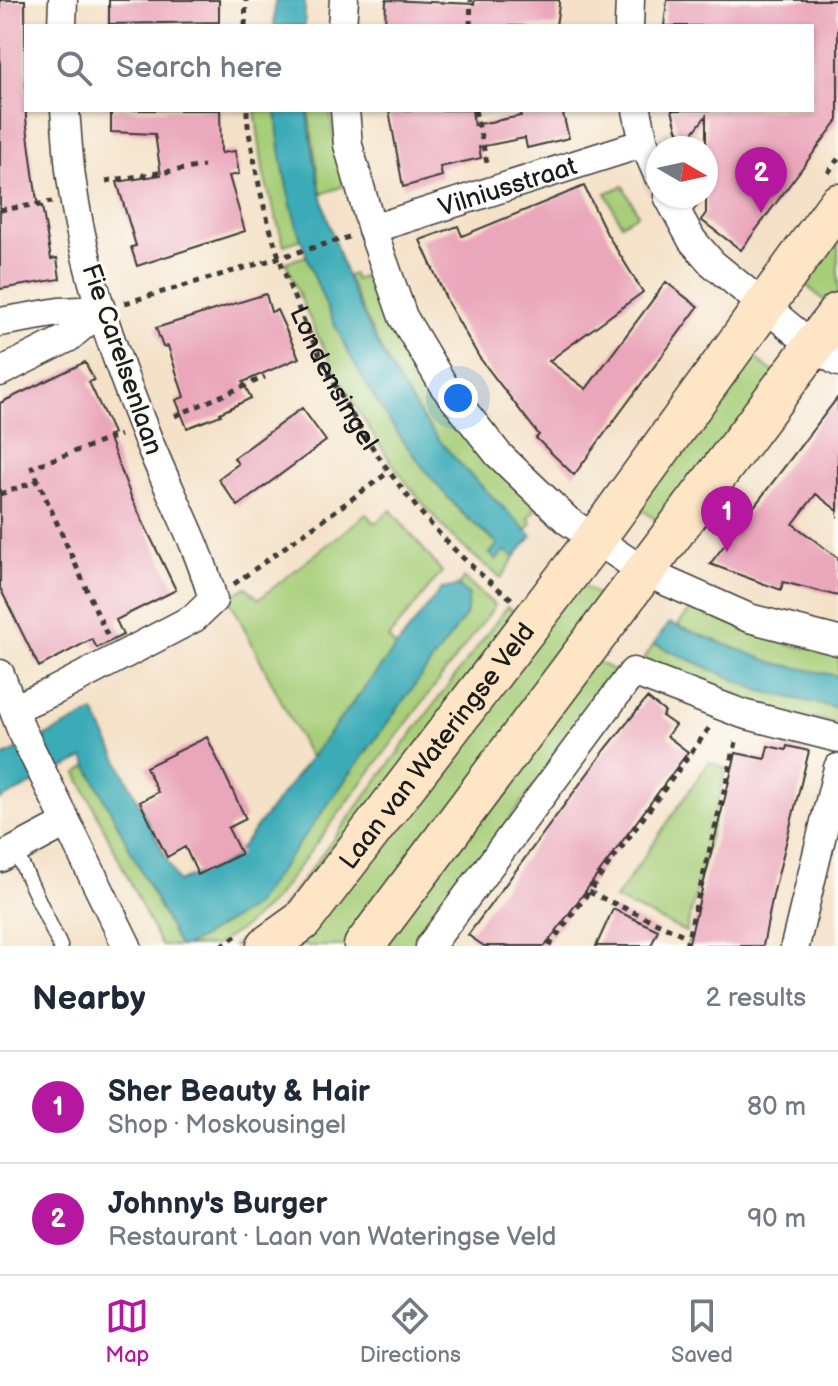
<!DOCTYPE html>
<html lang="en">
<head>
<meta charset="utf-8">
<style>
	:root { --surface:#fff; --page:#f6f6f7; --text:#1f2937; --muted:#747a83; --line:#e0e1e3; --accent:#b5179e }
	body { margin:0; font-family:"Balsamiq Sans",sans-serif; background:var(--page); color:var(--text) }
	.compass { position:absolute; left:646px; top:136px; width:72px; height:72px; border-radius:50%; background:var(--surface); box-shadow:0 2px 6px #0004; rotate:99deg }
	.you { position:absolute; left:458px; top:398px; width:28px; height:28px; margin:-20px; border:6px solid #fff; border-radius:50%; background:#1a73e8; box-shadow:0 0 0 12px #1a73e833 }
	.badge { display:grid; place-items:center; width:52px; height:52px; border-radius:50%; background:var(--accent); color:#fff; font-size:26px; font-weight:700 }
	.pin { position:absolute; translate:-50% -66px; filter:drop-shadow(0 2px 4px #0008) }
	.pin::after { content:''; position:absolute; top:42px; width:28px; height:24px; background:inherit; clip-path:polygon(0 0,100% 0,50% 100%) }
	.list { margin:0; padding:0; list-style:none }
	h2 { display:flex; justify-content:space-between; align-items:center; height:104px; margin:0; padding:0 32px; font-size:34px }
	h2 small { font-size:26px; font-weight:400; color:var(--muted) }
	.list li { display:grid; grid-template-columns:52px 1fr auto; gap:24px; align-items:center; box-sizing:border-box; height:112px; padding:0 32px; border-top:2px solid var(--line) }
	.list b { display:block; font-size:30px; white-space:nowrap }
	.list p { margin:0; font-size:26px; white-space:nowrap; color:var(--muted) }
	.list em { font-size:26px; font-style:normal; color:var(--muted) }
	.icon { flex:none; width:44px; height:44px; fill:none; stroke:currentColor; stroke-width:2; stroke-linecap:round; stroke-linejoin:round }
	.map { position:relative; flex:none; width:838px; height:946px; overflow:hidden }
	.search { position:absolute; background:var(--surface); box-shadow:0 2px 6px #0004; left:24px; right:24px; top:24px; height:88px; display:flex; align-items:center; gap:20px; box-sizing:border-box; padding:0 28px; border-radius:0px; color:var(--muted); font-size:30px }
	.sheet { height:328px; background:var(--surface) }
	nav { display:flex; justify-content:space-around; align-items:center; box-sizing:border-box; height:112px; border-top:2px solid var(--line); background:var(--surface); font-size:22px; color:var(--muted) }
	nav a { display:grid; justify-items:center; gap:4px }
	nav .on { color:var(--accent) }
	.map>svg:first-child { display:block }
	.green { fill:#a7ce79; stroke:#62754a; stroke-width:2 }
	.water { fill:#3babb7; stroke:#2c646a; stroke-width:2 }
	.building { fill:#eaa6ba }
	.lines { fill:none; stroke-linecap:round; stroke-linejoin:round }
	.lane-casing { stroke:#3c3a36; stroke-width:17 }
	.street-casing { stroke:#3c3a36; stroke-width:31 }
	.secondary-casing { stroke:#3c3a36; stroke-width:43 }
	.path { stroke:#3c3a36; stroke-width:5; stroke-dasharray:6 6; stroke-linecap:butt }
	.lane { stroke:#fff; stroke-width:14 }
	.street { stroke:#fff; stroke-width:28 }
	.secondary { stroke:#fde5c5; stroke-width:40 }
	.labels { text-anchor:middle; stroke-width:6; stroke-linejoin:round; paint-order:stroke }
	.street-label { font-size:26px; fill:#1c1c1c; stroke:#fdfcf7 }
</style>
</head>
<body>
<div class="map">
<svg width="838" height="946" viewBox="0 0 838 946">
	<rect width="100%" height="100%" fill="#fdfcf7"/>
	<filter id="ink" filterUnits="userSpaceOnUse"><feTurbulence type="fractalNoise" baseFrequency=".0125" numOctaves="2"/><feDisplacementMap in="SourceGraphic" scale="16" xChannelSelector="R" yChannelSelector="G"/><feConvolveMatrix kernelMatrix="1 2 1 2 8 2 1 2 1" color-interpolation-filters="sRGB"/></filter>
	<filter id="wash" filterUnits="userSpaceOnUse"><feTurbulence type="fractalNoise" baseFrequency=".006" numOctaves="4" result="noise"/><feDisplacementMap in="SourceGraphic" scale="32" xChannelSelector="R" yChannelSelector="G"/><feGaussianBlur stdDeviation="1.8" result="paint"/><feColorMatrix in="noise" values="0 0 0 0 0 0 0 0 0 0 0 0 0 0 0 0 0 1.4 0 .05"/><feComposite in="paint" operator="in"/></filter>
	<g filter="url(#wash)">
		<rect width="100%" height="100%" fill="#f4e1c7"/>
		<path class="green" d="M255,110H276L285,172L302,239L284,245L264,176Z
			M308,110H330L334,140L344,186L321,194Z
			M623,186L638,214L621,224L606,193Z
			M838,225V301L833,308L799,279Z
			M307,256L346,349L462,513L498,544L490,553L505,550L515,557L501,578C483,563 462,548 446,530C378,456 321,355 286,262Z
			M371,273C395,330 424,384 463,433C484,460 513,483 537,507L529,518L532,523L526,531C491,496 455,462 425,422C392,378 370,326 347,276L353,274L355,280Z
			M746,351L780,377L667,528L634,504Z
			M391,510L442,572L388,638L396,647L310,758L229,598L246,587L259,599L366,514L375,523Z
			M464,578L495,606L273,901L243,928L214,946H187L253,907L469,595L458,586Z
			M575,580L611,604L348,946H290Z
			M507,607L522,617L309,900L249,946H233L278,913Z
			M691,609L790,645L838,653V676L774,663L677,626Z
			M654,644L761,691L838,708V724L733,700L642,662Z
			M590,658L613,670L614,679L414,946H370Z
			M709,762L726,769L686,932L615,899Z
			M88,766L179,946H161L77,773Z"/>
		<path class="water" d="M275,0H305V26H274Z
			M276,110H308C317,220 360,330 424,420C454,463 495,498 532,536L515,557L505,551L496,560L490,554L498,544C486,533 472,523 461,512C363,406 285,255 276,110Z
			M458,586L469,595L466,615L253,907L187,946H179L84,758L0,800V758L94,712L178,882L232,859L441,589Z
			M669,623L774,663L838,676V708L761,691L654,644Z"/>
		<g id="blocks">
			<path class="building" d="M0,0H25L26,119L34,180L38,207L42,206L51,259L57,258L60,279L0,289Z
				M109,0H219V22L109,24Z
				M386,0L474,4L475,0H559V5L556,26H385Z
				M667,0H838V120L741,250L701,220L706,213V116L685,143L677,129L672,110H812V26H664Z
				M111,110H220L221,153L235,151L239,174L229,176L245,231L137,266L131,247L136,246L117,182L161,175L155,134L111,132Z
				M389,110H472L474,125L521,116L520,110H562L569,138L527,148L525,138L479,147L481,158L440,167L442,176L403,187Z
				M584,186L607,234L643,292L549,361L586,389L666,282L698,307L574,475L536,438L539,435L479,357L448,303L420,240L458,226L462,236Z
				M266,294L271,312L277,310L299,358L243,382L251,398L220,413L221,415L187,428L176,400L184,397L168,346L163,347L156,328Z
				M85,362L94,380L89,382L113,433L108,436L132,499L176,590L116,620L123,635L97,648L92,639L39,667L0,588V403Z
				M838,397V511L816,494L793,524L838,558V596L783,582L781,590L710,564Z
				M302,408L326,441L238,506L218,479L238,464L234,458Z
				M647,698L665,712L662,716L675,725L667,736L688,752L545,946H484L468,935L605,750Z
				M207,737L246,819L228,828L241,854L198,875L185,847L167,857L140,802L158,792L146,767Z
				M768,746L786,750L787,746L809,751L773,895L763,946H688L736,753L765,759Z
				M613,909L658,930L651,946H596Z"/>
		</g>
	</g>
	<g filter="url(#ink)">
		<use href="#blocks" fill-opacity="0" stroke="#3c3a36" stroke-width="2"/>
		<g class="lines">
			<g class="lane-casing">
				<path id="lane" d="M678,218L695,196
					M15,850L60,946"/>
			</g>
			<g class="street-casing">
				<g id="street">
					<path d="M62,26L63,0"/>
					<path d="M342,26L344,0"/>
					<path d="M629,26L630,0"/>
					<path d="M345,110L348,145L372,229L403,317L444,386L498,454L568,521L643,571L749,618L838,641"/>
					<path d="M637,110L644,143L658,175"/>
					<path d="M668,196L692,240L712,263L813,346L838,362"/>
					<path id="s2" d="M372,229L644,143"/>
					<path d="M0,322L59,312L101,310"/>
					<path d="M0,372L68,338L101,310"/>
					<path d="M0,674L21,729L127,946"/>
					<path d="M15,708L54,691L194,618L213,600C199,546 172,498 151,447C116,360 83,270 71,177C68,155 67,132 65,110"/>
					<path d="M0,858L66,823"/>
					<path d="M430,946L633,672L743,714L838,738"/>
					<path d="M795,946L838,768"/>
				</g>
			</g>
			<g class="secondary-casing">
				<g id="secondary">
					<path id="s3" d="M267,946L302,921L596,538L838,204"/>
					<path d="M364,946L838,313"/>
				</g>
			</g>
			<g class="path">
				<path d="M245,26L246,0"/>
				<path d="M470,26L471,0"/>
				<path id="s1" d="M247,110C247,128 252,146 255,164C281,315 386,509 512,599"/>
				<path d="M475,110L488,167"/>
				<path d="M828,173L838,159"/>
				<path d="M106,181L204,166"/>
				<path d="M0,210L52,202"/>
				<path d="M125,303L349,237"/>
				<path d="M175,416L265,377"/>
				<path d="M0,494L38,481"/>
				<path d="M837,515H838"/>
				<path d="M234,584L389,472"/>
				<path d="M107,635L32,467L120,435"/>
				<path d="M589,892L688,937"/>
				<path d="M221,946L237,935"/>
				<path d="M549,946L710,727"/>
				<path d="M686,946L737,738"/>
			</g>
			<use href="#lane" class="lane"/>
			<use href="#street" class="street"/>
			<use href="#secondary" class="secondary"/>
		</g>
	</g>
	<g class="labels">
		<g class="street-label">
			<text dy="9" stroke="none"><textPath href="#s2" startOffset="142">Vilniusstraat</textPath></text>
			<text transform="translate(123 359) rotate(71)" y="9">Fie Carelsenlaan</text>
			<text dy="9" stroke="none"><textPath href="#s1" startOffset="284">Londensingel</textPath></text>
			<text dy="9" stroke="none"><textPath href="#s3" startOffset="264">Laan van Wateringse Veld</textPath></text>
		</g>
	</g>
</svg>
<svg class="compass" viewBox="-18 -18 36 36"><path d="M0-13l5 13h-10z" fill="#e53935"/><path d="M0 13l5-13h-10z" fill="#747a83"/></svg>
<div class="you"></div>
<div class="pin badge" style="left:727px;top:552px">1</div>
<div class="pin badge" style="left:761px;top:213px">2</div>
<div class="search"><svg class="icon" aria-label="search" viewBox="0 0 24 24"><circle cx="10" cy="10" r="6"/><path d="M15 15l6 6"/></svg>Search here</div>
</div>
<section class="sheet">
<h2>Nearby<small>2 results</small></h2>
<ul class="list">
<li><span class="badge">1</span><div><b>Sher Beauty &amp; Hair</b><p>Shop · Moskousingel</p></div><em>80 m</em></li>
<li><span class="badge">2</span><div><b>Johnny's Burger</b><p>Restaurant · Laan van Wateringse Veld</p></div><em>90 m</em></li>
</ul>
</section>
<nav>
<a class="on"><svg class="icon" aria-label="map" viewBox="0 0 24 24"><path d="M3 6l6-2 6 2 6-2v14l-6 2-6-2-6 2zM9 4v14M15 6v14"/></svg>Map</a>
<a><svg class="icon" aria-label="directions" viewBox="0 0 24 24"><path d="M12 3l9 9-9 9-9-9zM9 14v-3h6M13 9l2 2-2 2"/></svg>Directions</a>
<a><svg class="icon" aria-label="saved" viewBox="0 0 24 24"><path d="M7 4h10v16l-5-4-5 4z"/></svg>Saved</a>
</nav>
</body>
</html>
